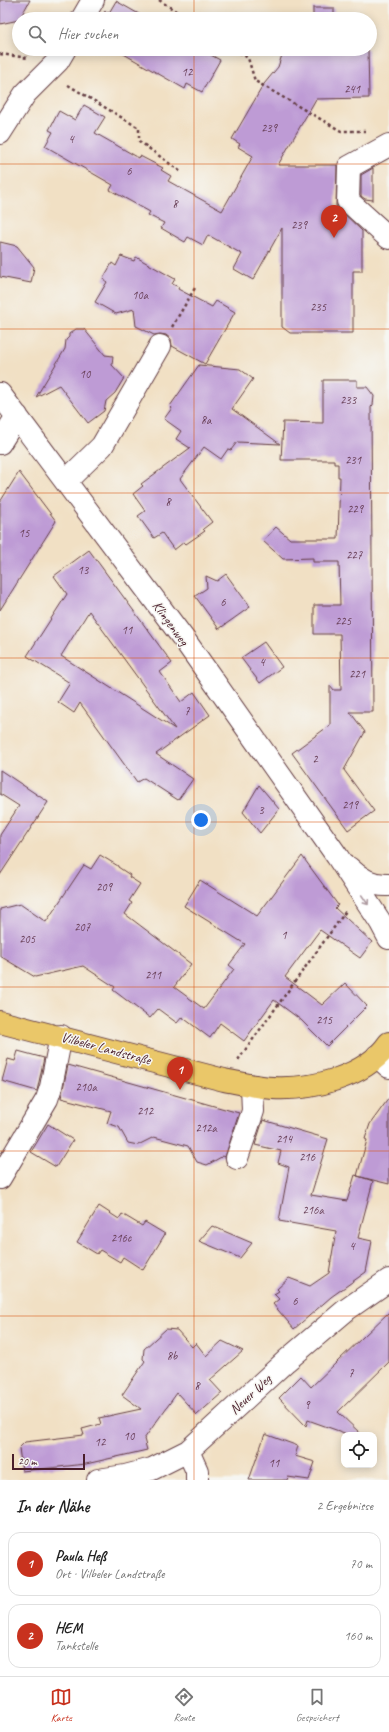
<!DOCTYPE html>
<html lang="de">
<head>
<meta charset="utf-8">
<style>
	:root { --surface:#fff; --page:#f2f2f2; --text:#222; --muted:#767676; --line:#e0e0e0; --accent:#c8321e }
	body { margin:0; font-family:Caveat,sans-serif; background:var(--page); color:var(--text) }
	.controls { position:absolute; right:12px; bottom:12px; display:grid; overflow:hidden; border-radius:8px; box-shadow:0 2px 10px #0003 }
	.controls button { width:36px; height:36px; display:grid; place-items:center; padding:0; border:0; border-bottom:1px solid var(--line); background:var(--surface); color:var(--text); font:20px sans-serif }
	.scale { position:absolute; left:12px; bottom:10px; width:73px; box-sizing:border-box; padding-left:4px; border:2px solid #4a1f2b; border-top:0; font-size:11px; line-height:14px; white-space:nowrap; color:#4a1f2b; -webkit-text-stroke:3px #f6f6f2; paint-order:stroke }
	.you { position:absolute; left:201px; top:820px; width:14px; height:14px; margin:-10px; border:3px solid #fff; border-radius:50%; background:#1a73e8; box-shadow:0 0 0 6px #1a73e833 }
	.badge { display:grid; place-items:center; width:26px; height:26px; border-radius:50%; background:var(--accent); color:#fff; font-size:13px; font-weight:700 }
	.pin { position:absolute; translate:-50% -33px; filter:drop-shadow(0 1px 2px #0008) }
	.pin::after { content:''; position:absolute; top:21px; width:14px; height:12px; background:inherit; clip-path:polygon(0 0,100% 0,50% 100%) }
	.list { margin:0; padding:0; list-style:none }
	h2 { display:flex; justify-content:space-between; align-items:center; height:52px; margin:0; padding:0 16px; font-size:17px }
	h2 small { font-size:13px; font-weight:400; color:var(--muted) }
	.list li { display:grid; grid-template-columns:26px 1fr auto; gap:12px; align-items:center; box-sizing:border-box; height:64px; margin:0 8px 8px; padding:0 8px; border:1px solid var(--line); border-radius:12px }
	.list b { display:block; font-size:15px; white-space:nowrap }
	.list p { margin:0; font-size:13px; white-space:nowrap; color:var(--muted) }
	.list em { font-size:13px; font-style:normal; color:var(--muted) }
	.icon { flex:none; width:22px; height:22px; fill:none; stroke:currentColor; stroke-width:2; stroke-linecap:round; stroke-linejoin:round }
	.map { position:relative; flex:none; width:389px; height:1480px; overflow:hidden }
	.search { position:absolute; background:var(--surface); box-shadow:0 2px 10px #0003; left:12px; right:12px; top:12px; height:44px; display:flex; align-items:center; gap:10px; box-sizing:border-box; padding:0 14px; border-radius:22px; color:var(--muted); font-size:15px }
	.sheet { height:196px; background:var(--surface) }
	nav { display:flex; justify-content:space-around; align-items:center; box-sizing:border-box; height:56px; border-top:1px solid var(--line); background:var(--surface); font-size:11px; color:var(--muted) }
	nav a { display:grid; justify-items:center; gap:2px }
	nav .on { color:var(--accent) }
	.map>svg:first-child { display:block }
	.building { fill:#be9bd5; fill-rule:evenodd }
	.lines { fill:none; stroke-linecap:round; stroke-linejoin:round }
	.minor-casing { stroke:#633c42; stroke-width:24 }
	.major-casing { stroke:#633c42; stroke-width:24 }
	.path { stroke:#633c42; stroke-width:2.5; stroke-dasharray:3 3; stroke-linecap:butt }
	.minor { stroke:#fff; stroke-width:22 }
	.major { stroke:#eac769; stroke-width:22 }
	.oneway { stroke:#ae9aa0 }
	.grid { fill:none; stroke:#d8530f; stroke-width:1; stroke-opacity:0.55 }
	.labels { text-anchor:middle; stroke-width:3; stroke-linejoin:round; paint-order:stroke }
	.number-label { font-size:12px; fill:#673e56 }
	.street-label { font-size:14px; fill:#4a1f2b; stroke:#f6f6f2 }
</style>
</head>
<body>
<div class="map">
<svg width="389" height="1480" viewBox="0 0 389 1480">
	<rect width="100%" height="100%" fill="#f6f6f2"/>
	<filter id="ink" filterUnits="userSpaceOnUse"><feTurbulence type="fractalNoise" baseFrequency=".025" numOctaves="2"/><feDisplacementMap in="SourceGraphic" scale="8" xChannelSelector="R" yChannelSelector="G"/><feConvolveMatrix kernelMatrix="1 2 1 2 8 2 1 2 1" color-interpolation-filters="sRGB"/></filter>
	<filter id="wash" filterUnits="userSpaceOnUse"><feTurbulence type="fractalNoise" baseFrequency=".012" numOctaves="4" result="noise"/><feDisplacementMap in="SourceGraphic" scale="16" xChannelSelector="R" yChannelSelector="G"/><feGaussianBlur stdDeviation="0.9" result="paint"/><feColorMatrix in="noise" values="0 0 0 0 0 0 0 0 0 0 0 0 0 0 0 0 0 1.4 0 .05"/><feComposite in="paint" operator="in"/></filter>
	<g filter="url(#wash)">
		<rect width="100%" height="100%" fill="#f1e0c4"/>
		<g id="blocks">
			<path class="building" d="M0,0H30L19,20L0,24Z
				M116,1L137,13L148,19H101L105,11L109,13Z
				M313,8H334V19H313Z
				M115,49H200L220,60L202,92L187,84L185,89Z
				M284,49H368L369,98L316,99L278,165H337L336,206L362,231V271H353V333H290L282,327V228L253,280L234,269L242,254L208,235L203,245L188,237L185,242L161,228L164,223L148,215L150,212L110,190L113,185L45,146L53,132L49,130L59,111L75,120L84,105L105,117L95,133L139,158L140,156L163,168L161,170L171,176L168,181L222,211L253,156L238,147L240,144L232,139L264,84L278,67Z
				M373,168V200L365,199L361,196V175Z
				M0,242L17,246L34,267L31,283L0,277Z
				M121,256L134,261L136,257L175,279L172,284L179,287L178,289L212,307L216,301L235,312L205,364L172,346L171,339L166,335L160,334L154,335L136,326L134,309L116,314L95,302L107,282L103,279L112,263L116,266Z
				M76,329H84L105,355L113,356L112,365L124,378L115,393L106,401L104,411L88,423L59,385L36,397L65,349L66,340L69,337V334Z
				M199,365L240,369L253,379L232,409L280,444L237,442L231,450L228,449L221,459L204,447L180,479L212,522L203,529L205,531L186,544L184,542L174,550L162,533L154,538L138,516L145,511L133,494L143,486L141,484L190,448L176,439L181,431L164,419L172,408L170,406Z
				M323,380H357V387H367L374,396L373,405L371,407L373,712H350L365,732L344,770L374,811L348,830L292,753L330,725V685L334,690H341L340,634H314V605H340L339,562H313V558L283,559L263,541L276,527L290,539H338L340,477H338V464H334V460H281L283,422L323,423Z
				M19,472L56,521L0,610V502Z
				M89,550L172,663L160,672L181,702L194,692L210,715L156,754L193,779L178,800L144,778L137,782L80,703L74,713L58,702L70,683L27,656L67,594L54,576ZM89,611L175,729L61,656Z
				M226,574L250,607L219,629L195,596L207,588L206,576L217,581Z
				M264,642L282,667L260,683L241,658Z
				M0,770L48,802L0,875V835L19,806L0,794Z
				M259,785L279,809L260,833L243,812Z
				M100,855L118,866V867L130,875L129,877L140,884L129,901L132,903L125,914L191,964L174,987L204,1009L234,969L229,965L245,944L184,906L200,880L257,916L302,856L338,905L335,908L372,942L360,958L320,930L285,977L322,1005L345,983L367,1006L327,1046L301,1020L274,1000L244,1041L220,1023L210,1038L182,1017L177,1023L158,1009L150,1018L113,990L115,987L83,966L35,977L0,956V909L20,904L46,922L84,865L91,869Z
				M18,1051L44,1058L37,1091L2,1081L8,1059L15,1061Z
				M68,1065L239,1113L225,1157L223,1156L207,1165L197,1162L188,1146L154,1137L138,1145L128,1143L119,1127L107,1123L111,1111L61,1098Z
				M389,1098V1184L357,1176L367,1140L365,1139L370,1124Z
				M263,1120L328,1139L311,1195L347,1201L355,1175L373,1181L358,1238L372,1241L366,1272L331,1297L294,1329L273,1304L279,1299L274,1294L279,1291L277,1289L289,1278L310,1286L329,1273L336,1231L279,1221L289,1167L278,1163L281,1151L255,1145Z
				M48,1124L73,1140L56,1167L31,1152Z
				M99,1206L119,1219L122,1214L142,1226L145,1222L165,1234L143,1270L123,1257L120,1262L100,1250L97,1254L77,1242Z
				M212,1226L252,1243L240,1258L199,1241Z
				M389,1312V1362L338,1412L362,1435H350L308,1420L306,1426L279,1398L301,1376L311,1387Z
				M166,1329L177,1330L192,1347L196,1343L206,1356L222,1341L243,1351L210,1380L222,1393L197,1415L177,1393L144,1439L147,1450L86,1464L22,1471L19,1448L25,1442L84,1435L82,1429L101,1424L99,1418L141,1409L122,1395L145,1361L143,1359L144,1349Z
				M265,1434L298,1446L295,1456L315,1462L309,1480L288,1477L287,1480H249Z"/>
		</g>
	</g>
	<g filter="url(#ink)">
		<use href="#blocks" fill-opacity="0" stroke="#633c42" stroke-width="1"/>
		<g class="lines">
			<g class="minor-casing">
				<path id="minor" d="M82,19L93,0
					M0,133L25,94L58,61L65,49
					M389,145L349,167L348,201L389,238
					M0,394L186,642L337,856L381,923L389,938
					M0,443L17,416
					M66,481L102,446L160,346
					M349,868C360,879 373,886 389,885
					M377,1056L389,1067
					M237,1158L253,1111L252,1086
					M0,1178L47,1099L51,1087L61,1036
					M188,1451L197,1471V1480
					M98,1480L125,1476L152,1469L188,1451L286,1361L346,1310L389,1280"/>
			</g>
			<g class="major-casing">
				<path id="major" d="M0,1022L224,1080C240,1083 256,1087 273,1088C312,1090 366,1077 389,1043"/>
			</g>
			<path class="path" d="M159,0L188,19
				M234,49L248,58L255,81L341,131H365
				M0,54L28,58
				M68,85L139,128V141L181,172
				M172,327L195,288
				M238,1060L346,911"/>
			<use href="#minor" class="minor"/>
			<use href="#major" class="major"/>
		</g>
		<defs><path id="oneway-shaft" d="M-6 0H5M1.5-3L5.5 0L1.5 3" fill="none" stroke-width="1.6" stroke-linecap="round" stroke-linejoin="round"/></defs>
		<use class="oneway" href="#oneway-shaft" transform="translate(365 900) rotate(56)"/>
	</g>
	<path class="grid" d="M194,0V19M194,49V1480M0,164H389M0,329H389M0,493H389M0,658H389M0,822H389M0,987H389M0,1151H389M0,1316H389"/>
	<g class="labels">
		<g class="number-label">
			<text x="187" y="76">12</text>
			<text x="352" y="93">241</text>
			<text x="269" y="132">239</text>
			<text x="71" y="143">4</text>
			<text x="129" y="175">6</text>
			<text x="175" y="208">8</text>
			<text x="299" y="229">239</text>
			<text x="140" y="299">10a</text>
			<text x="318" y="311">235</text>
			<text x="85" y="378">10</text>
			<text x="348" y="404">233</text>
			<text x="206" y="424">8a</text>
			<text x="353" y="464">231</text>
			<text x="168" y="506">8</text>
			<text x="355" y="513">229</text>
			<text x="24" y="537">15</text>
			<text x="354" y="559">227</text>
			<text x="83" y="574">13</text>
			<text x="223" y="606">6</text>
			<text x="343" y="625">225</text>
			<text x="127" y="634">11</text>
			<text x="262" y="666">4</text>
			<text x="357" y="678">221</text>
			<text x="187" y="715">7</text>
			<text x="315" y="763">2</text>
			<text x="350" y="809">219</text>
			<text x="261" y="814">3</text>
			<text x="104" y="891">209</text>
			<text x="82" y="931">207</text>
			<text x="284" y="939">1</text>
			<text x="27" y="943">205</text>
			<text x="153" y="979">211</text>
			<text x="324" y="1024">215</text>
			<text x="86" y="1091">210a</text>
			<text x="145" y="1115">212</text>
			<text x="206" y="1132">212a</text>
			<text x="284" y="1143">214</text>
			<text x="307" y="1161">216</text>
			<text x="313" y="1214">216a</text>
			<text x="121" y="1242">216c</text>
			<text x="352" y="1250">4</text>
			<text x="295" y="1305">6</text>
			<text x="172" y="1360">8b</text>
			<text x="351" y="1377">7</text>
			<text x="197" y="1390">8</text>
			<text x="307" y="1409">9</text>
			<text x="129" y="1440">10</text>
			<text x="100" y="1446">12</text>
			<text x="274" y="1467">11</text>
		</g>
		<g class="street-label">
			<text transform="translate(171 623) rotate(54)" y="5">Klingenweg</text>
			<text transform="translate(106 1048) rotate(15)" y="5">Vilbeler Landstraße</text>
			<text transform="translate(250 1394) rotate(-43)" y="5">Neuer Weg</text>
		</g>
	</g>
</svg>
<div class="controls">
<button><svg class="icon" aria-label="locate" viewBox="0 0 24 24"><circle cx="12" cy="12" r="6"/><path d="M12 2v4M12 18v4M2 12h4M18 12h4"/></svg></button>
</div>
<div class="scale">20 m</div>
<div class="you"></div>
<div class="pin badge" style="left:180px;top:1090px">1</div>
<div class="pin badge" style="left:334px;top:238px">2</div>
<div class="search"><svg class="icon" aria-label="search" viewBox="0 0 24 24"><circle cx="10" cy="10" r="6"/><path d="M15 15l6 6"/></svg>Hier suchen</div>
</div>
<section class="sheet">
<h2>In der Nähe<small>2 Ergebnisse</small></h2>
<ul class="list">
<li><span class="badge">1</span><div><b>Paula Heß</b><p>Ort · Vilbeler Landstraße</p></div><em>70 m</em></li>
<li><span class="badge">2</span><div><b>HEM</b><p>Tankstelle</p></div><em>160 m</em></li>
</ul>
</section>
<nav>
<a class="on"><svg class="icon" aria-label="map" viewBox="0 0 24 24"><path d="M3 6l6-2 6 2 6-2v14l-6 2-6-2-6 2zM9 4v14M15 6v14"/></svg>Karte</a>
<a><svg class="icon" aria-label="directions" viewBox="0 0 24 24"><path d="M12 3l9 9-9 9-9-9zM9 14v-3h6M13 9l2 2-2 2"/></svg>Route</a>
<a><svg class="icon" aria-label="saved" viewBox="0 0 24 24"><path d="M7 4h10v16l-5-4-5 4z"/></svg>Gespeichert</a>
</nav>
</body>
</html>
